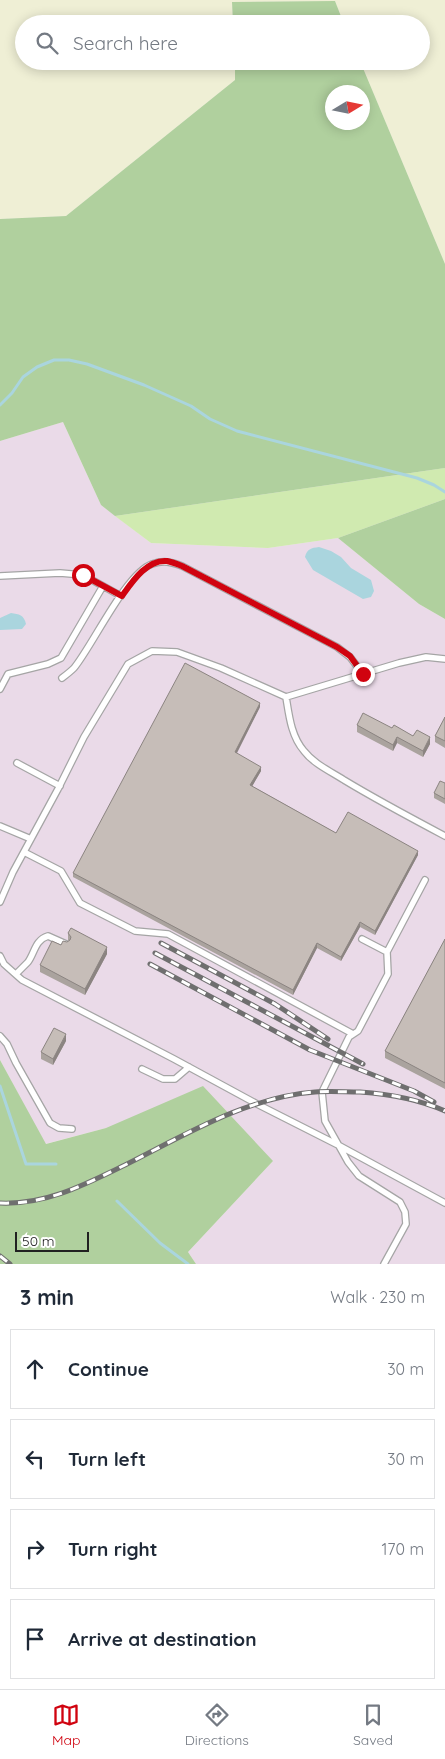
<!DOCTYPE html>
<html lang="en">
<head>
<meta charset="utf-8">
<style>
	:root { --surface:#fff; --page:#f2f2f3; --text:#1f2937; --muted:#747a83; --line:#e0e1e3; --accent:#d0030f }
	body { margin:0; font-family:Quicksand,sans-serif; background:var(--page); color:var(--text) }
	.compass { position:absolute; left:325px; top:85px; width:45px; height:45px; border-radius:50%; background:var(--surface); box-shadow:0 2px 12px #0003; rotate:80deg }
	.scale { position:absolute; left:15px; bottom:12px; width:74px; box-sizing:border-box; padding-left:5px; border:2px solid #212121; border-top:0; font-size:14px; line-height:18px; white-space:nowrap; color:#212121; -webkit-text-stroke:4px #fff; paint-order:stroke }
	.stop { position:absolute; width:15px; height:15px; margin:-11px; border:4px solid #d0030f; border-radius:50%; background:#fff }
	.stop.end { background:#d0030f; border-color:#fff; box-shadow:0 1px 5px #0008 }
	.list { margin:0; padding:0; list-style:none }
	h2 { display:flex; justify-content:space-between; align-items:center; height:65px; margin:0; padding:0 20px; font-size:21px }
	h2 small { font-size:16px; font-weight:400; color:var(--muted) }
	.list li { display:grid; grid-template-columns:32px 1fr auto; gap:15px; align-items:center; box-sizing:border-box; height:80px; margin:0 10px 10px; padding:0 10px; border:1px solid var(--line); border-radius:0px }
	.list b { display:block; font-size:19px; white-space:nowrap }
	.list em { font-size:16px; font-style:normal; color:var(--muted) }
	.icon { flex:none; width:28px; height:28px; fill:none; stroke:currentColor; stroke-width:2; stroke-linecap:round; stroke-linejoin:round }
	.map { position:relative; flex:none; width:445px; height:1264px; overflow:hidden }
	.search { position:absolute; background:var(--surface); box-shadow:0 2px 12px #0003; left:15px; right:15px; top:15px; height:55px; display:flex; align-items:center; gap:12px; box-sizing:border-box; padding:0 18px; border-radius:28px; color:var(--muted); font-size:19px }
	.sheet { height:425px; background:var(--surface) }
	nav { display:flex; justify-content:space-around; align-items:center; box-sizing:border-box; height:70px; border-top:1px solid var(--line); background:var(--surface); font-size:14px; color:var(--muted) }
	nav a { display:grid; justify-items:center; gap:2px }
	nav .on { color:var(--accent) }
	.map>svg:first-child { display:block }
	.industrial { fill:#eadae8 }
	.farmland { fill:#efefd5 }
	.grass { fill:#d0eab0 }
	.forest { fill:#b0d09e; fill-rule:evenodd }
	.water { fill:#aad5de }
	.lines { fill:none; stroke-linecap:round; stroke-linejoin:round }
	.stream { stroke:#aad5de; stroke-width:3 }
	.service-casing { stroke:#a5a5a5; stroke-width:8 }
	.service { stroke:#fff; stroke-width:5.5 }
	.rail-casing { stroke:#6f6f6f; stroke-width:5 }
	.rail { stroke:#fff; stroke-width:3; stroke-dasharray:9; stroke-linecap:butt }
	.wall { fill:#aaa39e }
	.shaded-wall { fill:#8b8481 }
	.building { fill:#c6bdb8; stroke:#8b8481 }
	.route { stroke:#d0030f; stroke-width:6 }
</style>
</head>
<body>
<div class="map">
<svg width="445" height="1264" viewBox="0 0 445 1264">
	<rect width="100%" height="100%" fill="#f1eee8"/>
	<path class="industrial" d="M63,422L101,505L151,543L268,548L338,538L419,604L445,619V1264H196L188,1252L273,1161L106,1128L45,1144L0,1060V441Z"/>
	<path class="farmland" d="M0,0H445V264L360,61H421V24H344L335,1L232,2L233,24H229L226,16L216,18L217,24H24V61H235V80L66,216L0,219Z"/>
	<path class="grass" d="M445,468V499L338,538L268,548L151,543L115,516Z"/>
	<path class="forest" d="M335,1L344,24H233L232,2Z
		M235,61H360L445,264V468L115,516L101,505L63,422L0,441V219L66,216L235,80ZM362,92V122H332V92Z
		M445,499V619L419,604L338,538Z
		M0,1060L46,1144L106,1128L203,1086L273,1161L188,1252L196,1264H0Z"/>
	<path class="water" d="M319,547L331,551L341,557L351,568L371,580L374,591L371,597L363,599L313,570L305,557C307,549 311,548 319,547Z
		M11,613C19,614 24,615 26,624L22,629L0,630V618Z"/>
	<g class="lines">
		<path class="stream" d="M0,405L12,393L23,377L37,367L54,360H69L87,364L144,385L191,406L210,419L237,431L417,478L434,485L445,492
			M0,1086L26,1164H56
			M117,1201L160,1243L188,1264"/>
		<g class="service-casing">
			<path id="service" d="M0,576L60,573L83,575L121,596
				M62,678C66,675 71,671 74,668C93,645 126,573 152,564C164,560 171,562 182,566L337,647L350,657L363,674
				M0,689L8,674L48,664L61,658L103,586
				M286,697C289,715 291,736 304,751C314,764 330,771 344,780C377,800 411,818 445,836
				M17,763L60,786
				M0,826L31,839
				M24,852L61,871L80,903L135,931L168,934L353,1034
				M0,902L13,872L58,789L84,737L128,664L152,651L177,652L221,668L286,697L399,663L426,657L445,659
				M362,939L387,952
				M0,956L4,964L22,980L174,1059L257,1104L338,1145L445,1203
				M16,974C20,970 24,966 28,962C35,952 35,940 48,936L66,944
				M0,1036L7,1044L16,1063L50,1123L59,1128L72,1129
				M142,1069L163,1079H175L189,1067
				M384,1264L406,1224L405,1212L400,1202L359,1176L348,1162L325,1121L322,1092L349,1037L358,1031L388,974L387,952L425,880"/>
		</g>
		<use href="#service" class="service"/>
		<g class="rail-casing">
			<path id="rail" d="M161,943L275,1004L328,1039
				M155,953L363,1064
				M150,964L310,1050L414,1091L434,1102
				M0,1203C46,1205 84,1185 125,1165C185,1135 247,1097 315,1092C330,1091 345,1092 360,1092C389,1094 418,1099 445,1111
				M0,1256L10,1264"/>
		</g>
		<use href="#rail" class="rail"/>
	</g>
	<path class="wall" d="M260,707L236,753L261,771L252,786L336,833L418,855L375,935L360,927L341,961L317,948L293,995L73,877V873Z
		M445,717V748L435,742V736Z
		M357,725L392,728L413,736L430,744L423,757L397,743L393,751L357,732Z
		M445,783V804L434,798V793Z
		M68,933L107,954L85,995L40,972V965L61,945L69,941L68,940Z
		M445,939V1089L385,1058V1051Z
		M66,1041L53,1065L41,1059V1052Z"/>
	<path class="shaded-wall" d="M260,703V707L235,757V752Z
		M397,737V743L393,751V745Z
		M430,737V744L423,757V751Z
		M261,767V771L250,790V785Z
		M418,851V855L375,935V931Z
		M360,922V927L341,961V957Z
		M317,943V948L293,995V990Z
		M107,947V954L85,995V989Z
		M66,1034V1041L53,1065V1059Z"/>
	<path class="building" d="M185,663L260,703L235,752L261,767L250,785L336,833L348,812L418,851L375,931L360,922L341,957L317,943L293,990L73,873Z
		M363,713L392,728L394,725L413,736L417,730L430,737L423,751L397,737L393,745L357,725Z
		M445,717V741L435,736Z
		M440,781L445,783V799L434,793Z
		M71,928L107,947L85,989L40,965L52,941L61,945L63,941L67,942L70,940L71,937L68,933Z
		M445,939V1083L385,1051Z
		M54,1028L66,1034L53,1059L41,1052Z"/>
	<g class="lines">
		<path class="route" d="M83,575L122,596C132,582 147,559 167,561C172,562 177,564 182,566L337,647L350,656L363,674"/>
	</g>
</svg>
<svg class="compass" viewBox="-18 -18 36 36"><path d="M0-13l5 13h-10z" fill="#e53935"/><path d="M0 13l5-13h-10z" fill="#747a83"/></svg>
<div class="scale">50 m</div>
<div class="stop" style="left:83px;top:575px"></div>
<div class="stop end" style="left:363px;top:674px"></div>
<div class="search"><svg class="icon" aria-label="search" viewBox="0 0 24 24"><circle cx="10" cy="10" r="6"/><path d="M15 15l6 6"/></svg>Search here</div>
</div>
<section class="sheet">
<h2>3 min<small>Walk · 230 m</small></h2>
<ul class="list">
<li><svg class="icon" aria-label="ahead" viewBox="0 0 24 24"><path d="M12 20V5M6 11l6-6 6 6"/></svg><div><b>Continue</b></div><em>30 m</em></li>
<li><svg class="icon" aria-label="left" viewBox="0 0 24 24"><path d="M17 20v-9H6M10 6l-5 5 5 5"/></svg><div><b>Turn left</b></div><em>30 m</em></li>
<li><svg class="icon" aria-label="right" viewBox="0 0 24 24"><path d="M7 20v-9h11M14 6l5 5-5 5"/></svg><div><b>Turn right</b></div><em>170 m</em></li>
<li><svg class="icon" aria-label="arrive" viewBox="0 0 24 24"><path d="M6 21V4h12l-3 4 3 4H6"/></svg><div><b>Arrive at destination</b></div></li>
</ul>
</section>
<nav>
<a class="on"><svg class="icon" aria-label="map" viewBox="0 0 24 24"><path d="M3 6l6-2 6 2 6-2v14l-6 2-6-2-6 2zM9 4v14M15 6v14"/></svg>Map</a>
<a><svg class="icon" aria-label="directions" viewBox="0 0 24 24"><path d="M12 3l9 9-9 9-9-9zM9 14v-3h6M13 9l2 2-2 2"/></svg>Directions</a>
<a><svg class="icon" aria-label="saved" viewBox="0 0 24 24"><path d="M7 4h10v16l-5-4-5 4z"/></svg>Saved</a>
</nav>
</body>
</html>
